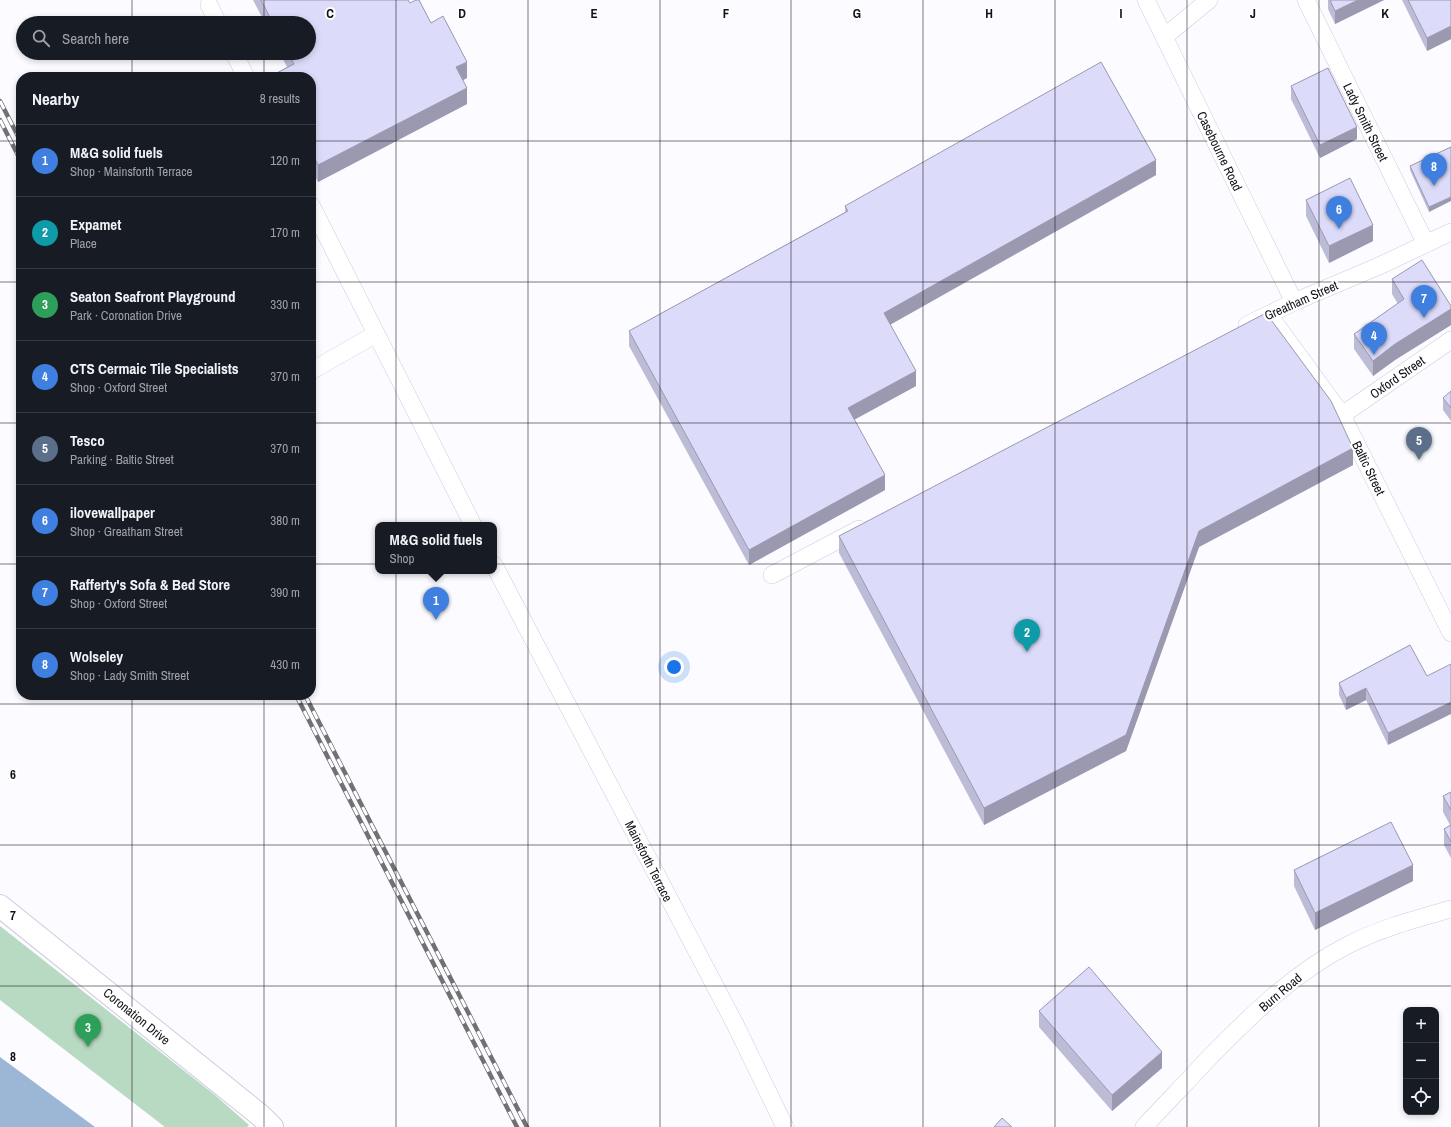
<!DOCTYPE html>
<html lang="en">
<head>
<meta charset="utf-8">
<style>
	:root { --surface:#171b24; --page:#242831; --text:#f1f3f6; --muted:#9ea1a6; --line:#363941; --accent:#0b8043 }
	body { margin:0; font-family:"Archivo Narrow",sans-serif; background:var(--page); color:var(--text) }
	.controls { position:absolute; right:12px; bottom:12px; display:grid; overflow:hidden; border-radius:8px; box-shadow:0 2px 6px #0003 }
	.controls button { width:36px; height:36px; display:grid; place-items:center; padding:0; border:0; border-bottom:1px solid var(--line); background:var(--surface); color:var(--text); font:20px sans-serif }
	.you { position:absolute; left:674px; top:667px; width:14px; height:14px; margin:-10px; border:3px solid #fff; border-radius:50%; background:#1a73e8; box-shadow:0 0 0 6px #1a73e833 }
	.badge { display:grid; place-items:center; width:26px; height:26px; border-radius:50%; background:var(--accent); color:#fff; font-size:13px; font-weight:700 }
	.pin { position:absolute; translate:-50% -33px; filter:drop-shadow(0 1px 2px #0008) }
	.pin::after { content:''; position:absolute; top:21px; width:14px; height:12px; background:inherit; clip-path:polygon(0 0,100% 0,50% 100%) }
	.popup { position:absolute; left:375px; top:522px; width:122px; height:52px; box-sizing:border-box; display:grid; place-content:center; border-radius:8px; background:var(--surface); filter:drop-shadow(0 1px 3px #0005); font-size:13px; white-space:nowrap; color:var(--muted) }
	.popup b { font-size:15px; color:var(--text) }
	.popup::after { content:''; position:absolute; left:50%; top:100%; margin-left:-8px; border:8px solid transparent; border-top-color:var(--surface) }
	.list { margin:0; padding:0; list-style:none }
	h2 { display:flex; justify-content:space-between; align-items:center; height:52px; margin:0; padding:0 16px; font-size:17px }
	h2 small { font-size:13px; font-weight:400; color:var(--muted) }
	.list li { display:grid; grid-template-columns:26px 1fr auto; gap:12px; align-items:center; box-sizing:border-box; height:72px; padding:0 16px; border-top:1px solid var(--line) }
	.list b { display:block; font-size:15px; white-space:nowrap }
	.list p { margin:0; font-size:13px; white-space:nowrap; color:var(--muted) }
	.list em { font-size:13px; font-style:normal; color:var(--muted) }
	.icon { flex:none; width:22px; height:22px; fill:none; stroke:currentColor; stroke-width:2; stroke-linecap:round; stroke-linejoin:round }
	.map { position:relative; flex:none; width:1451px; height:1127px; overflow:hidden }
	.search { position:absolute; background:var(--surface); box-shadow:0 2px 6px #0003; left:16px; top:16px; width:300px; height:44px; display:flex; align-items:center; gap:10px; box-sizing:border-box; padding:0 14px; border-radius:22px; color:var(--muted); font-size:15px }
	.panel { position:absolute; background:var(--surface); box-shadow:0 2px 6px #0003; left:16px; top:72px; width:300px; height:628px; border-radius:16px }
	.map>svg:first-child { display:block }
	.green { fill:#b9dac2 }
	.water { fill:#9bb7d5 }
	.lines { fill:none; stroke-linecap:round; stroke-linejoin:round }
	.minor-casing { stroke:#cfcbdf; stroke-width:18 }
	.major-casing { stroke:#cfcbdf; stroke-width:24 }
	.minor { stroke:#fff; stroke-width:17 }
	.major { stroke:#fff; stroke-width:22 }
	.rail-casing { stroke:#717075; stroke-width:4.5 }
	.rail { stroke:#fff; stroke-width:3; stroke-dasharray:9; stroke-linecap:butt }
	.wall { fill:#bdbcd7 }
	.shaded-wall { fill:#9a99af }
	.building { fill:#dcdbfa; stroke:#9a99af }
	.grid { fill:none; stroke:#121117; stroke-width:1; stroke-opacity:0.55 }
	.labels { text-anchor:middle; stroke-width:4; stroke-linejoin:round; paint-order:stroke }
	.street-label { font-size:13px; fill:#121117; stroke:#fff }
	.grid-label { font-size:13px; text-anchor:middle; font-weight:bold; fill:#121117; stroke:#fff; stroke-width:4; stroke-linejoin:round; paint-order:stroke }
</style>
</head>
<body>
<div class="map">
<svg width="1451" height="1127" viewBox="0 0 1451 1127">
	<rect width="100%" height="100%" fill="#fcfbff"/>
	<path class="green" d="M0,926L215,1095L249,1125L247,1127H165L0,1000Z"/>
	<path class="water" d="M0,1057L95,1127H0Z"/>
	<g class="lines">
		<g class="minor-casing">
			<path id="minor" d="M1146,0L1294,302
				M1306,0L1426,244
				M209,5L218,23
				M1164,37L1209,0
				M234,53L246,77
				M311,205L473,525
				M1269,315L1342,415L1451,633
				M1247,325L1294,302L1379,266L1451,232
				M311,371L376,334
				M1342,415L1451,340
				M494,565L735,1024L785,1127
				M772,575L859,529
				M1144,1127C1164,1105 1186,1083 1206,1061C1249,1017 1293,973 1348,945C1381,928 1416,919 1451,909"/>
		</g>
		<g class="major-casing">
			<path id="major" d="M0,906L261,1116L272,1127"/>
		</g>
		<use href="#minor" class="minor"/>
		<use href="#major" class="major"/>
		<g class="rail-casing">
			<path id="rail" d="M0,101L21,142
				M0,120L21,161
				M296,695L517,1127
				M305,695L527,1127"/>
		</g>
		<use href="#rail" class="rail"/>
	</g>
	<path class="wall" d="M253,0H408L410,3L431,23L467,78L463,80L467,104L318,182L311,168V77H271V76L287,67L280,53H309V23H265Z
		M1328,0H1384L1335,24L1328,9Z
		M1402,0H1451V39L1427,51Z
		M1291,86L1357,139L1320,158L1291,99Z
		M1451,147L1429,212L1410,170V166Z
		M1156,175L890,325L916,386L854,420L885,490L749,565L629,346V331L845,212V206Z
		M1306,200L1373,241L1329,263L1306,216Z
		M1392,279L1451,306V325L1395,360L1373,376L1354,349V334L1398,304L1392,294Z
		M1451,391V421L1443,410V398Z
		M1353,465L1199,547L1126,751L984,825L839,553V536Z
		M1410,645L1388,745L1366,700L1346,710L1339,695V683Z
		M1451,792V858L1444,845V829L1450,825L1443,812V796Z
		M1294,870L1413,881L1315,930L1294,886Z
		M1039,1011L1162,1068L1112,1111L1039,1027Z"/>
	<path class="shaded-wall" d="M1358,0H1384L1335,24V11Z
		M1451,26V39L1427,51V38Z
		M467,62V78L456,84V67Z
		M467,88V104L318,182V165Z
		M1357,127V139L1320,158V145Z
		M1156,160V175L884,328V313Z
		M1451,197V201L1429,212V207Z
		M1373,225V241L1329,263V246Z
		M1451,309V325L1395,360L1373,376V361L1395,344Z
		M916,371V386L848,423V408Z
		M1353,448V465L1199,547L1126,751L984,825V808L1199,531Z
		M885,475V490L749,565V550Z
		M1366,688V700L1346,710V698Z
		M1451,702V714L1388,745V733Z
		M1413,865V881L1315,930V913Z
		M1162,1052V1068L1112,1111V1095Z"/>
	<path class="building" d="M261,0H408L410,3L416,0H419L431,23L443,16L467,62L456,67L467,88L318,165L311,152V77H272L271,76L294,64L288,53H309V23H273Z
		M1330,0H1358L1335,11Z
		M1408,0H1451V26L1427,38Z
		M1101,62L1156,160L884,313L916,371L848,408L885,475L749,550L629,331L848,211L845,206Z
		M1328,68L1357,127L1320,145L1291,86Z
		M1451,147V197L1429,207L1410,166Z
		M1350,178L1373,225L1329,246L1306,200Z
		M1422,260L1451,306V309L1395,344L1373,361L1354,334L1404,299L1392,279Z
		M1266,313L1331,401L1353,448L1199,531L1126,735L984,808L839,536Z
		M1451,391V408L1443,398Z
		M1410,645L1427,676L1451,664V702L1388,733L1366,688L1346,698L1339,683Z
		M1451,792V810L1443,796Z
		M1391,822L1413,865L1315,913L1294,870Z
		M1451,825V842L1444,829Z
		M1089,967L1162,1052L1112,1095L1039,1011Z
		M1002,1118L1012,1127H994Z"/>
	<path class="grid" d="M132,0V23M264,0V23M396,0V1127M528,0V1127M660,0V1127M791,0V1127M923,0V1127M1055,0V1127M1187,0V1127M1319,0V1127M132,53V77M264,53V77M0,141H21M311,141H1451M0,282H21M311,282H1451M0,423H21M311,423H1451M0,564H21M311,564H1451M132,695V1127M264,695V1127M0,704H1451M0,845H1451M0,986H1451"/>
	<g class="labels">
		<g class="street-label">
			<text transform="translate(1366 122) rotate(64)" y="5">Lady Smith Street</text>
			<text transform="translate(1220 151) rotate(64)" y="5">Casebourne Road</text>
			<text transform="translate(1301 300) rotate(-24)" y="5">Greatham Street</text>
			<text transform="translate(1397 377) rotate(-35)" y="5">Oxford Street</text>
			<text transform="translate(1369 468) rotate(64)" y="5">Baltic Street</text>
			<text transform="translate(649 861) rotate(63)" y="5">Mainsforth Terrace</text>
			<text transform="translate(1280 992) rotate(-40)" y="5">Burn Road</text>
			<text transform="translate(137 1016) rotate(39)" y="5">Coronation Drive</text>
		</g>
	</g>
	<g class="grid-label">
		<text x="330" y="18">C</text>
		<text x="462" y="18">D</text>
		<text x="594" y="18">E</text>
		<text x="726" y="18">F</text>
		<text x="857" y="18">G</text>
		<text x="989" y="18">H</text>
		<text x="1121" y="18">I</text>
		<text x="1253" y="18">J</text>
		<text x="1385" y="18">K</text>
		<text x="13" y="779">6</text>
		<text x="13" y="920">7</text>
		<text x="13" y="1061">8</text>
	</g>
</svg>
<div class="controls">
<button>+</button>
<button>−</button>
<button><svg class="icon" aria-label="locate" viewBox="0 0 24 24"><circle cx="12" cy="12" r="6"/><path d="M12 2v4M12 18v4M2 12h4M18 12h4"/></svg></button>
</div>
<div class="you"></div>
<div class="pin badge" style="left:436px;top:620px;background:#3f7fe0">1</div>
<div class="popup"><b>M&amp;G solid fuels</b>Shop</div>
<div class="pin badge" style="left:1027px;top:652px;background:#0f9aa8">2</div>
<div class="pin badge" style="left:88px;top:1047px;background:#2e9e5b">3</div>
<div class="pin badge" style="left:1374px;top:355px;background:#3f7fe0">4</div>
<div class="pin badge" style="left:1419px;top:460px;background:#5c6f8a">5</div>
<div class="pin badge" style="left:1339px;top:229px;background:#3f7fe0">6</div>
<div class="pin badge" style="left:1424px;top:318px;background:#3f7fe0">7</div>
<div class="pin badge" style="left:1434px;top:186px;background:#3f7fe0">8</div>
<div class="search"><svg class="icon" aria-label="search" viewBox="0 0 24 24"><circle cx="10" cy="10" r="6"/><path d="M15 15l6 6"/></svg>Search here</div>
<section class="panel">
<h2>Nearby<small>8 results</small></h2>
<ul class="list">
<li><span class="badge" style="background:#3f7fe0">1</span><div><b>M&amp;G solid fuels</b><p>Shop · Mainsforth Terrace</p></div><em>120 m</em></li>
<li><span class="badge" style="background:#0f9aa8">2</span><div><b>Expamet</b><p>Place</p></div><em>170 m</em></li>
<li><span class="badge" style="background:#2e9e5b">3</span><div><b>Seaton Seafront Playground</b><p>Park · Coronation Drive</p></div><em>330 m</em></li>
<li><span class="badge" style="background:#3f7fe0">4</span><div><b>CTS Cermaic Tile Specialists</b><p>Shop · Oxford Street</p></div><em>370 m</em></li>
<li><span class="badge" style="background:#5c6f8a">5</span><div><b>Tesco</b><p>Parking · Baltic Street</p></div><em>370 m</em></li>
<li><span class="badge" style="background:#3f7fe0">6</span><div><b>ilovewallpaper</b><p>Shop · Greatham Street</p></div><em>380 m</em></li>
<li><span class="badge" style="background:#3f7fe0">7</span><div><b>Rafferty's Sofa &amp; Bed Store</b><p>Shop · Oxford Street</p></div><em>390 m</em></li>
<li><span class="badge" style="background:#3f7fe0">8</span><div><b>Wolseley</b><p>Shop · Lady Smith Street</p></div><em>430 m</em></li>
</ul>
</section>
</div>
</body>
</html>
